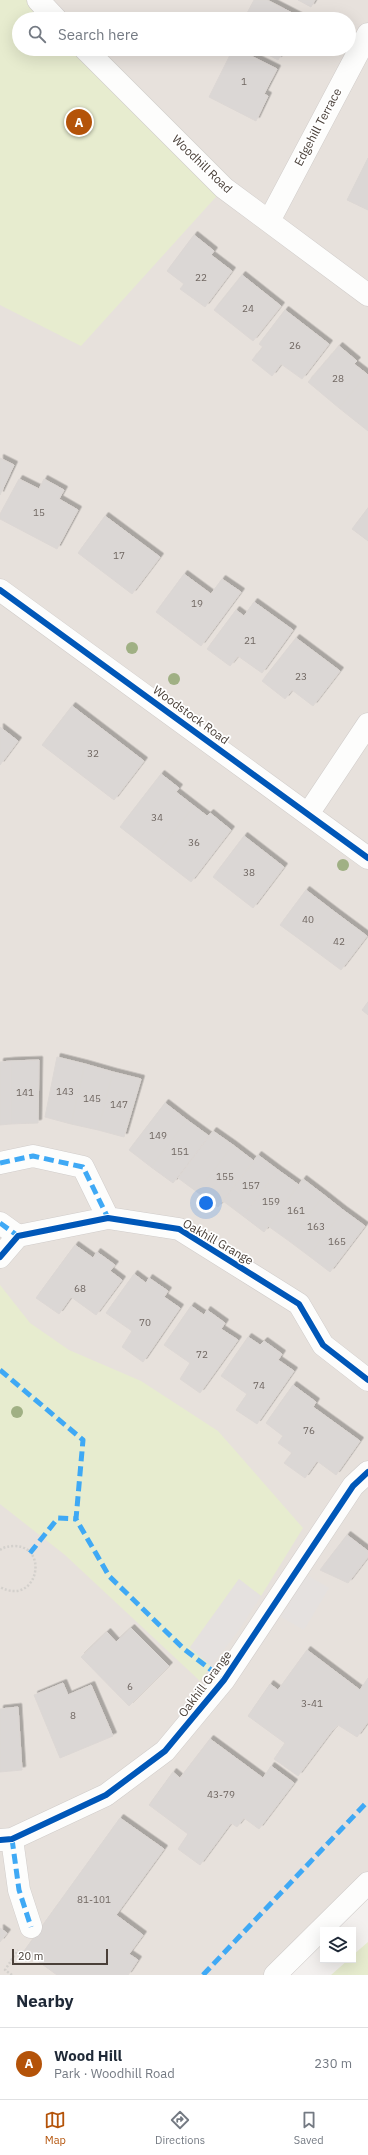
<!DOCTYPE html>
<html lang="en">
<head>
<meta charset="utf-8">
<style>
	:root { --surface:#fff; --page:#f2f2f3; --text:#1f2937; --muted:#747a83; --line:#e0e1e3; --accent:#b45309 }
	body { margin:0; font-family:"IBM Plex Sans",sans-serif; background:var(--page); color:var(--text) }
	.controls { position:absolute; right:12px; bottom:12px; display:grid; overflow:hidden; border-radius:0px; box-shadow:0 4px 16px #0002 }
	.controls button { width:36px; height:36px; display:grid; place-items:center; padding:0; border:0; border-bottom:1px solid var(--line); background:var(--surface); color:var(--text); font:20px sans-serif }
	.scale { position:absolute; left:12px; bottom:10px; width:96px; box-sizing:border-box; padding-left:4px; border:2px solid #4a4039; border-top:0; font-size:11px; line-height:14px; white-space:nowrap; color:#4a4039; -webkit-text-stroke:3px #fff; paint-order:stroke }
	.you { position:absolute; left:206px; top:1203px; width:14px; height:14px; margin:-10px; border:3px solid #fff; border-radius:50%; background:#1a73e8; box-shadow:0 0 0 6px #1a73e833 }
	.badge { display:grid; place-items:center; width:26px; height:26px; border-radius:50%; background:var(--accent); color:#fff; font-size:13px; font-weight:700 }
	.pin { position:absolute; translate:-50% -50%; border:2px solid #fff; box-shadow:0 1px 4px #0006 }
	.list { margin:0; padding:0; list-style:none }
	h2 { display:flex; justify-content:space-between; align-items:center; height:52px; margin:0; padding:0 16px; font-size:17px }
	h2 small { font-size:13px; font-weight:400; color:var(--muted) }
	.list li { display:grid; grid-template-columns:26px 1fr auto; gap:12px; align-items:center; box-sizing:border-box; height:72px; padding:0 16px; border-top:1px solid var(--line) }
	.list b { display:block; font-size:15px; white-space:nowrap }
	.list p { margin:0; font-size:13px; white-space:nowrap; color:var(--muted) }
	.list em { font-size:13px; font-style:normal; color:var(--muted) }
	.icon { flex:none; width:22px; height:22px; fill:none; stroke:currentColor; stroke-width:2; stroke-linecap:round; stroke-linejoin:round }
	.map { position:relative; flex:none; width:368px; height:1975px; overflow:hidden }
	.search { position:absolute; background:var(--surface); box-shadow:0 4px 16px #0002; left:12px; right:12px; top:12px; height:44px; display:flex; align-items:center; gap:10px; box-sizing:border-box; padding:0 14px; border-radius:22px; color:var(--muted); font-size:15px }
	.sheet { height:124px; background:var(--surface) }
	nav { display:flex; justify-content:space-around; align-items:center; box-sizing:border-box; height:56px; border-top:1px solid var(--line); background:var(--surface); font-size:11px; color:var(--muted) }
	nav a { display:grid; justify-items:center; gap:2px }
	nav .on { color:var(--accent) }
	.map>svg:first-child { display:block }
	.residential { fill:#e7e1dc; fill-rule:evenodd }
	.green { fill:#e7eccf }
	.parking { fill:#e5e1df }
	.building { fill:#dbd7d5; stroke:#dcd7d4; filter:url(#shadow) }
	.lines { fill:none; stroke-linecap:round; stroke-linejoin:round }
	.minor-casing { stroke:#d0ccca; stroke-width:23 }
	.path { stroke:#d3d0cc; stroke-width:2.5; stroke-dasharray:2 2; stroke-linecap:butt }
	.minor { stroke:#fdfdfc; stroke-width:22 }
	.quiet { stroke:#3fa9f5; stroke-width:5; stroke-dasharray:10 5; stroke-linecap:butt }
	.cycleway-casing { stroke:#fff; stroke-width:8 }
	.cycleway { stroke:#0057b8; stroke-width:6 }
	.tree { fill:#a0b084 }
	.labels { text-anchor:middle; stroke-width:3.5; stroke-linejoin:round; paint-order:stroke }
	.number-label { font-size:10px; fill:#706762 }
	.street-label { font-size:12px; fill:#4a4039; stroke:#fff }
</style>
</head>
<body>
<div class="map">
<svg width="368" height="1975" viewBox="0 0 368 1975">
	<defs>
		<filter id="shadow"><feDropShadow dx="3.5" dy="-3.5" stdDeviation="0" flood-color="#0004"/></filter>
	</defs>
	<rect width="100%" height="100%" fill="#f3f0ee"/>
	<path class="residential" d="M0,0H368V1883L275,1975H0ZM19,19H349V49H19Z"/>
	<path class="green" d="M0,0H38L56,19H19V49H85L224,188L81,346L0,305Z
		M0,1285L30,1323L69,1350L141,1381L218,1431L303,1528L261,1596L239,1579L190,1647L211,1666L200,1681L65,1555L0,1504Z
		M368,1942V1975H331L348,1960H353V1955Z"/>
	<path class="parking" d="M307,1575L329,1588L304,1630L281,1617Z
		M239,1579L261,1596L237,1633L211,1666L190,1648Z"/>
	<path class="building" d="M254,0H267L304,19H250L251,17L246,15Z
		M298,0H315L311,7Z
		M233,49H237L277,69L264,94L268,96L256,121L209,97Z
		M257,49H284L278,60Z
		M368,158V210L347,200Z
		M194,235L214,251L211,255L232,271L205,307L180,289L184,284L167,271Z
		M242,275L281,306L253,341L214,310Z
		M285,310L329,344L302,379L281,364L272,376L252,360L263,347L259,344Z
		M339,346L357,361L354,364L367,374L339,408L308,382Z
		M367,374L368,375V431L339,408Z
		M0,458L14,465L0,495Z
		M19,479L39,489L44,479L64,490L59,499L78,510L57,549L0,519V514Z
		M368,508V541L352,529Z
		M105,516L160,557L132,594L78,553Z
		M184,574L211,594L222,579L241,592L201,646L156,612Z
		M254,602L293,630L262,673L238,656L230,666L207,649L236,610L244,616Z
		M296,638L340,671L313,706L292,690L285,699L262,681Z
		M72,706L144,761L114,800L42,745Z
		M0,727L18,741L0,765Z
		M161,774L179,788L176,792L194,806L156,855L120,827Z
		M194,806L207,816L210,813L231,830L191,882L156,855Z
		M244,836L284,867L253,908L213,877Z
		M306,890L336,913L310,947L280,925Z
		M336,913L367,936L341,970L310,947Z
		M368,1002V1015L362,1010Z
		M57,1057L85,1064L71,1124L45,1117Z
		M39,1060L38,1123L11,1124V1061Z
		M11,1061V1124L0,1125V1062Z
		M85,1064L113,1072L98,1130L71,1124Z
		M113,1072L141,1079L124,1137L98,1130Z
		M165,1103L187,1120L151,1167L129,1150Z
		M187,1120L209,1136L173,1183L151,1167Z
		M213,1131L233,1145L197,1192L178,1178Z
		M233,1145L254,1161L218,1207L197,1192Z
		M258,1155L278,1170L243,1216L223,1201Z
		M278,1170L299,1185L264,1232L243,1216Z
		M303,1179L324,1195L289,1241L268,1226Z
		M324,1195L343,1210L309,1256L289,1241Z
		M343,1210L365,1226L330,1272L309,1256Z
		M75,1245L93,1258L97,1252L115,1265L110,1271L122,1280L96,1315L71,1297L59,1314L36,1298Z
		M134,1274L146,1283L149,1278L168,1291L164,1297L180,1308L143,1362L122,1347L132,1331L106,1313Z
		M191,1306L204,1315L207,1310L225,1323L221,1329L238,1340L200,1393L180,1379L190,1363L164,1345Z
		M248,1337L260,1345L264,1341L282,1354L278,1360L294,1371L257,1424L236,1410L247,1394L221,1376Z
		M293,1385L316,1402L313,1407L360,1441L336,1475L317,1461L305,1478L284,1463L292,1453L278,1443L283,1436L266,1423Z
		M347,1535L368,1551V1557L348,1583L320,1570Z
		M131,1628L169,1666L129,1706L81,1657L107,1632L116,1642Z
		M307,1650L360,1690L368,1678V1722L357,1737L338,1725L331,1732L298,1776L274,1759L285,1743L248,1716L270,1684L278,1690Z
		M63,1683L68,1695L91,1685L113,1736L60,1758L34,1695Z
		M18,1707L22,1770L0,1772V1709Z
		M210,1739L263,1778L271,1766L294,1783L259,1829L244,1818L237,1827L231,1823L200,1865L178,1849L188,1834L149,1805L173,1772L180,1778Z
		M120,1818L164,1849L116,1915L143,1935L129,1954L138,1960L128,1975H57L24,1951Z
		M0,1928L7,1933L0,1942Z"/>
	<g class="lines">
		<g class="minor-casing">
			<path id="minor" d="M38,0L56,19
				M85,49L224,188L368,295
				M269,221L368,34
				M0,590L368,858
				M308,814L368,724
				M0,1163L33,1156L83,1167L108,1218
				M0,1223L18,1236
				M0,1257L18,1236L108,1218L179,1229L299,1304L323,1345L368,1380
				M12,1839L19,1890L31,1927
				M0,1840L12,1839L106,1795L165,1751L224,1680L353,1486L368,1472
				M275,1975L368,1883"/>
		</g>
		<path class="path" d="M0,1550C4,1547 9,1546 15,1546C50,1547 37,1607 0,1587
			M12,1975L5,1970L18,1950"/>
		<use href="#minor" class="minor"/>
		<path class="quiet" d="M0,1163L33,1156L83,1167L108,1218
			M0,1223L18,1236
			M0,1370L83,1440L76,1519L109,1576L184,1649L224,1680
			M30,1553L58,1518L76,1519
			M12,1839L19,1890L31,1927
			M203,1975L368,1801"/>
		<g class="cycleway-casing">
			<path id="cycleway" d="M0,590L368,858
				M0,1257L18,1236L108,1218L179,1229L299,1304L323,1345L368,1380
				M0,1840L12,1839L106,1795L165,1751L224,1680L353,1486L368,1472"/>
		</g>
		<use href="#cycleway" class="cycleway"/>
	</g>
	<g class="tree">
		<circle cx="132" cy="648" r="6"/>
		<circle cx="174" cy="679" r="6"/>
		<circle cx="343" cy="865" r="6"/>
		<circle cx="17" cy="1412" r="6"/>
	</g>
	<g class="labels">
		<g class="number-label">
			<text x="244" y="85">1</text>
			<text x="201" y="281">22</text>
			<text x="248" y="312">24</text>
			<text x="295" y="349">26</text>
			<text x="338" y="382">28</text>
			<text x="39" y="516">15</text>
			<text x="119" y="559">17</text>
			<text x="197" y="607">19</text>
			<text x="250" y="644">21</text>
			<text x="301" y="680">23</text>
			<text x="93" y="757">32</text>
			<text x="157" y="821">34</text>
			<text x="194" y="846">36</text>
			<text x="249" y="876">38</text>
			<text x="308" y="923">40</text>
			<text x="339" y="945">42</text>
			<text x="65" y="1095">143</text>
			<text x="25" y="1096">141</text>
			<text x="92" y="1102">145</text>
			<text x="119" y="1108">147</text>
			<text x="158" y="1139">149</text>
			<text x="180" y="1155">151</text>
			<text x="225" y="1180">155</text>
			<text x="251" y="1189">157</text>
			<text x="271" y="1205">159</text>
			<text x="296" y="1214">161</text>
			<text x="316" y="1230">163</text>
			<text x="337" y="1245">165</text>
			<text x="80" y="1292">68</text>
			<text x="145" y="1326">70</text>
			<text x="202" y="1358">72</text>
			<text x="259" y="1389">74</text>
			<text x="309" y="1434">76</text>
			<text x="130" y="1690">6</text>
			<text x="312" y="1707">3-41</text>
			<text x="73" y="1719">8</text>
			<text x="221" y="1798">43-79</text>
			<text x="94" y="1903">81-101</text>
		</g>
		<g class="street-label">
			<text transform="translate(318 127) rotate(-62)" y="4">Edgehill Terrace</text>
			<text transform="translate(202 164) rotate(44)" y="4">Woodhill Road</text>
			<text transform="translate(191 715) rotate(36)" y="4">Woodstock Road</text>
			<text transform="translate(218 1242) rotate(30)" y="4">Oakhill Grange</text>
			<text transform="translate(205 1684) rotate(-53)" y="4">Oakhill Grange</text>
		</g>
	</g>
</svg>
<div class="controls">
<button><svg class="icon" aria-label="layers" viewBox="0 0 24 24"><path d="M12 4l9 5-9 5-9-5zM3 14l9 5 9-5"/></svg></button>
</div>
<div class="scale">20 m</div>
<div class="you"></div>
<div class="pin badge" style="left:79px;top:122px">A</div>
<div class="search"><svg class="icon" aria-label="search" viewBox="0 0 24 24"><circle cx="10" cy="10" r="6"/><path d="M15 15l6 6"/></svg>Search here</div>
</div>
<section class="sheet">
<h2>Nearby<small></small></h2>
<ul class="list">
<li><span class="badge">A</span><div><b>Wood Hill</b><p>Park · Woodhill Road</p></div><em>230 m</em></li>
</ul>
</section>
<nav>
<a class="on"><svg class="icon" aria-label="map" viewBox="0 0 24 24"><path d="M3 6l6-2 6 2 6-2v14l-6 2-6-2-6 2zM9 4v14M15 6v14"/></svg>Map</a>
<a><svg class="icon" aria-label="directions" viewBox="0 0 24 24"><path d="M12 3l9 9-9 9-9-9zM9 14v-3h6M13 9l2 2-2 2"/></svg>Directions</a>
<a><svg class="icon" aria-label="saved" viewBox="0 0 24 24"><path d="M7 4h10v16l-5-4-5 4z"/></svg>Saved</a>
</nav>
</body>
</html>
